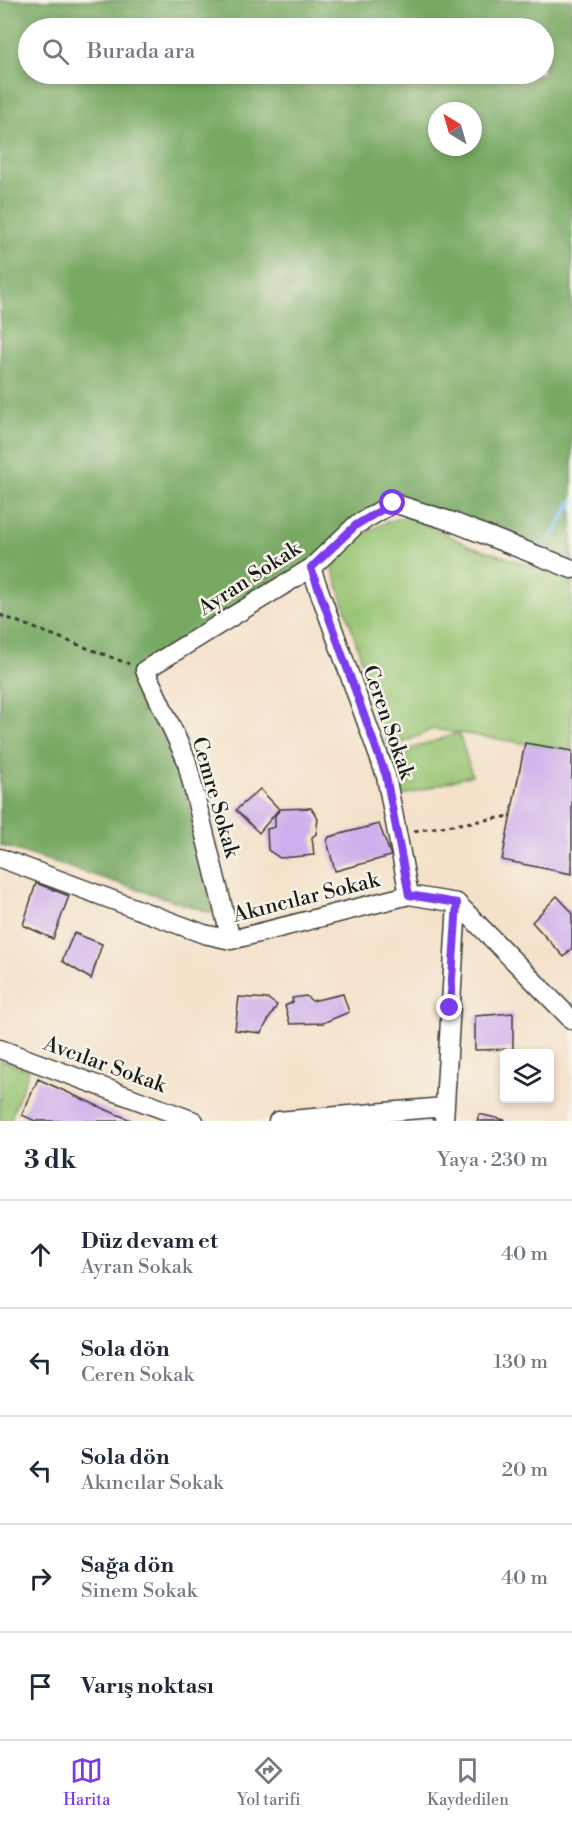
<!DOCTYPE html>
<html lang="tr">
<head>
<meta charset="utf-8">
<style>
	:root { --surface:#fff; --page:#f2f2f3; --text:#1f2937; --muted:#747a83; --line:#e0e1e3; --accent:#7c3aed }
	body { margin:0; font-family:"Libre Bodoni",serif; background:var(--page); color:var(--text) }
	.controls { position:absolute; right:18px; bottom:18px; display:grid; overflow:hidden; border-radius:6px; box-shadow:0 3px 9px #0003 }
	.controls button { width:54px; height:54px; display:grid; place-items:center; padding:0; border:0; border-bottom:2px solid var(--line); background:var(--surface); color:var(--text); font:30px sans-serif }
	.compass { position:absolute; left:428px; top:102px; width:54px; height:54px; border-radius:50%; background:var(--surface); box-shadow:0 3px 9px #0003; rotate:323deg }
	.stop { position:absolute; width:18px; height:18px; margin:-14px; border:4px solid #7c3aed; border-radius:50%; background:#fff }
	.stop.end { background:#7c3aed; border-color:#fff; box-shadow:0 2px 6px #0008 }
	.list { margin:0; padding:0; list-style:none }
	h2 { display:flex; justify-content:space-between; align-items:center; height:78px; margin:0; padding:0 24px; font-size:26px }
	h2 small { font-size:20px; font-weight:400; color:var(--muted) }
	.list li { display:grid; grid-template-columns:39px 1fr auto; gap:18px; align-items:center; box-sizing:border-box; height:108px; padding:0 24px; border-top:2px solid var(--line) }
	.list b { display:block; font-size:22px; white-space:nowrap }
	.list p { margin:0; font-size:20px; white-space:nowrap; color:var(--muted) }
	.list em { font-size:20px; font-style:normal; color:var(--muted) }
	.icon { flex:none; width:33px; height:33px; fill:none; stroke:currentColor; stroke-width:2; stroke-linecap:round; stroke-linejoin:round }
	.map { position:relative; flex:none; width:572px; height:1121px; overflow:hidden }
	.search { position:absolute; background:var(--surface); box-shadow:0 3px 9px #0003; left:18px; right:18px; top:18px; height:66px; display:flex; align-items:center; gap:15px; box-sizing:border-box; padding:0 21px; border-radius:33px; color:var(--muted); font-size:22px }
	.sheet { height:618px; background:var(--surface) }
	nav { display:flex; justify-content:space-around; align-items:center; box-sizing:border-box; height:84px; border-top:2px solid var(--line); background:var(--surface); font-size:16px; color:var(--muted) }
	nav a { display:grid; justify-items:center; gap:3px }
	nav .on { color:var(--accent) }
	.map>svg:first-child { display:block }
	.green { fill:#95c371; stroke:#587046; stroke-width:1.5 }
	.forest { fill:#78a963; stroke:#4a6240; stroke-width:1.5; fill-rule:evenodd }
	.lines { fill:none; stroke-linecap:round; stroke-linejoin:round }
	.stream { stroke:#6fc2eb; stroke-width:5 }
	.building { fill:#ceaeec }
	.minor-casing { stroke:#3c3a36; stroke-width:21 }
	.path { stroke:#3c3a36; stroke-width:3; stroke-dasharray:4.5 4.5; stroke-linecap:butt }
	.minor { stroke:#fff; stroke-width:18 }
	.route { stroke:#7c3aed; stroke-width:8 }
	.labels { text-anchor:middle; stroke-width:5; stroke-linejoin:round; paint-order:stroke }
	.street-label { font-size:21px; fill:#1c1c1c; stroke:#f7f3e8 }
</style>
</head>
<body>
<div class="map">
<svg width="572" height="1121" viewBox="0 0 572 1121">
	<rect width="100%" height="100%" fill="#f7f3e8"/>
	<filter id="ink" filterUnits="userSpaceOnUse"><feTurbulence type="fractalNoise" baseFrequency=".0167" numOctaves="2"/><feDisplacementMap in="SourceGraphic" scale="12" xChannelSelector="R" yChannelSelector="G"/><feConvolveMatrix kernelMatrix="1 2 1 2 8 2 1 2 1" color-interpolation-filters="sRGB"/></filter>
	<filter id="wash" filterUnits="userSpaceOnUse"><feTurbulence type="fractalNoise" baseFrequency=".008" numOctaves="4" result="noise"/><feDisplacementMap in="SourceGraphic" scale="24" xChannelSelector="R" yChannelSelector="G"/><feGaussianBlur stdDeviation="1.35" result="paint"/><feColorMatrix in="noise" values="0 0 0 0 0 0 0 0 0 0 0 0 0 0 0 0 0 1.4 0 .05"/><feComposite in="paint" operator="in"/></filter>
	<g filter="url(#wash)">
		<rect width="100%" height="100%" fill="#f4e1c9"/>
		<path class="green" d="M409,516L468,545L572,579V751L459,733L472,775L398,797L390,756L458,733L433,729L390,749L332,567C355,539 372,523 409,516Z
			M0,1059L29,1070L10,1121H0Z"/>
		<path class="forest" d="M0,0H572V569L393,503L311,568L145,670L149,704L182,776L214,914L0,845ZM28,28H544V74H28ZM437,111H473V147H437Z"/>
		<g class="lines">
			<path class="stream" d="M552,537L572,502"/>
		</g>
		<g id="blocks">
			<path class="building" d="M525,743L572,751V874L502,860Z
				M260,789L279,809L259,833L236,810Z
				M311,808L318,819L316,834L312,837L314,855L280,858L268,850L267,829L275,827V815L281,809Z
				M379,824L391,856L335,871L327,841L329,837Z
				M36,883L69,896L53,939L23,925Z
				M557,896L572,912V948L564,957L532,922Z
				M74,933L102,944L91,979L62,961Z
				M343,994L349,1012L323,1023L290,1024L285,1006L293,1002L292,998L306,996L312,1001Z
				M239,997L268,999L277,1005L261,1033L235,1030Z
				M513,1013V1049L475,1050V1016Z
				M38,1079L109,1111L133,1121H35L22,1115Z
				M479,1114L505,1120V1121H477Z"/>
		</g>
	</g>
	<g filter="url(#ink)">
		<use href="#blocks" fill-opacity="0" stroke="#3c3a36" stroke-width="1.5"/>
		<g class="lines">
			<g class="minor-casing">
				<path id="minor" d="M311,568L386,776L409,895
					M0,858L204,934L231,940L409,895L457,903
					M457,903L572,1020
					M231,940L186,759L145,670L311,568L356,525L393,503L450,521L572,569
					M0,1049L194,1121
					M278,1121L445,1107
					M444,1121L457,903"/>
			</g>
			<path class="path" d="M0,615L129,664
				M414,831L511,816"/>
			<use href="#minor" class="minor"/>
		</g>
	</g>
	<g class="lines" filter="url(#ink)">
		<path class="route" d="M393,503L356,525L311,568L386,776L409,895L457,903L450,1008"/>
	</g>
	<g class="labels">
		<g class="street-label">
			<text transform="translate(249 578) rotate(-33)" y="7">Ayran Sokak</text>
			<text transform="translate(389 722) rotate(71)" y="7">Ceren Sokak</text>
			<text transform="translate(216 797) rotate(74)" y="7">Cemre Sokak</text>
			<text transform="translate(306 897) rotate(-14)" y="7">Akıncılar Sokak</text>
			<text transform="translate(105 1064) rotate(20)" y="7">Avcılar Sokak</text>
		</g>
	</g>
</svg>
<div class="controls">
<button><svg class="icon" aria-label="layers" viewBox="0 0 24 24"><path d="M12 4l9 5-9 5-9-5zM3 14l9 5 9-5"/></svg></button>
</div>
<svg class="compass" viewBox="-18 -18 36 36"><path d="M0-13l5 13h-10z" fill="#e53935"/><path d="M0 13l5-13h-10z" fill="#747a83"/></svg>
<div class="stop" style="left:393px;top:503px"></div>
<div class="stop end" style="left:450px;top:1008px"></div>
<div class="search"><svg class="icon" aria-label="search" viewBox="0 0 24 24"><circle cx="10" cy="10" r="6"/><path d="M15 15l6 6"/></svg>Burada ara</div>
</div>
<section class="sheet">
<h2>3 dk<small>Yaya · 230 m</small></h2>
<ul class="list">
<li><svg class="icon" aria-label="ahead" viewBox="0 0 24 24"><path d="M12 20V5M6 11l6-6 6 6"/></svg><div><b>Düz devam et</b><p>Ayran Sokak</p></div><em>40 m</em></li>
<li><svg class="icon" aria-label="left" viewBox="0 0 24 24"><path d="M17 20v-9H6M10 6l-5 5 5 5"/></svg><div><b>Sola dön</b><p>Ceren Sokak</p></div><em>130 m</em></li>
<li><svg class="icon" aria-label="left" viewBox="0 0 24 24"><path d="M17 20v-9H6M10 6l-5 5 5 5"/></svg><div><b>Sola dön</b><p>Akıncılar Sokak</p></div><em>20 m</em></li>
<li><svg class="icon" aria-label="right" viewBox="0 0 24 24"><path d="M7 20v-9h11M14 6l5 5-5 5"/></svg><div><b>Sağa dön</b><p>Sinem Sokak</p></div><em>40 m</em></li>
<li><svg class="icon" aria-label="arrive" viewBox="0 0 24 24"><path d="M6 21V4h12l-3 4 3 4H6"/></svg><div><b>Varış noktası</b></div></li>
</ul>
</section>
<nav>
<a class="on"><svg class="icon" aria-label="map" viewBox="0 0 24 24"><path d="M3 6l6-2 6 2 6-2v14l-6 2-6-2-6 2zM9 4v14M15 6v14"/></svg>Harita</a>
<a><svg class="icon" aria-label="directions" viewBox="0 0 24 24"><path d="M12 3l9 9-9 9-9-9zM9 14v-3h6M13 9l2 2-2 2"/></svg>Yol tarifi</a>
<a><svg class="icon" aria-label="saved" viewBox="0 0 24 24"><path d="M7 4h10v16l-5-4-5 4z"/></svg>Kaydedilen</a>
</nav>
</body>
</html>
